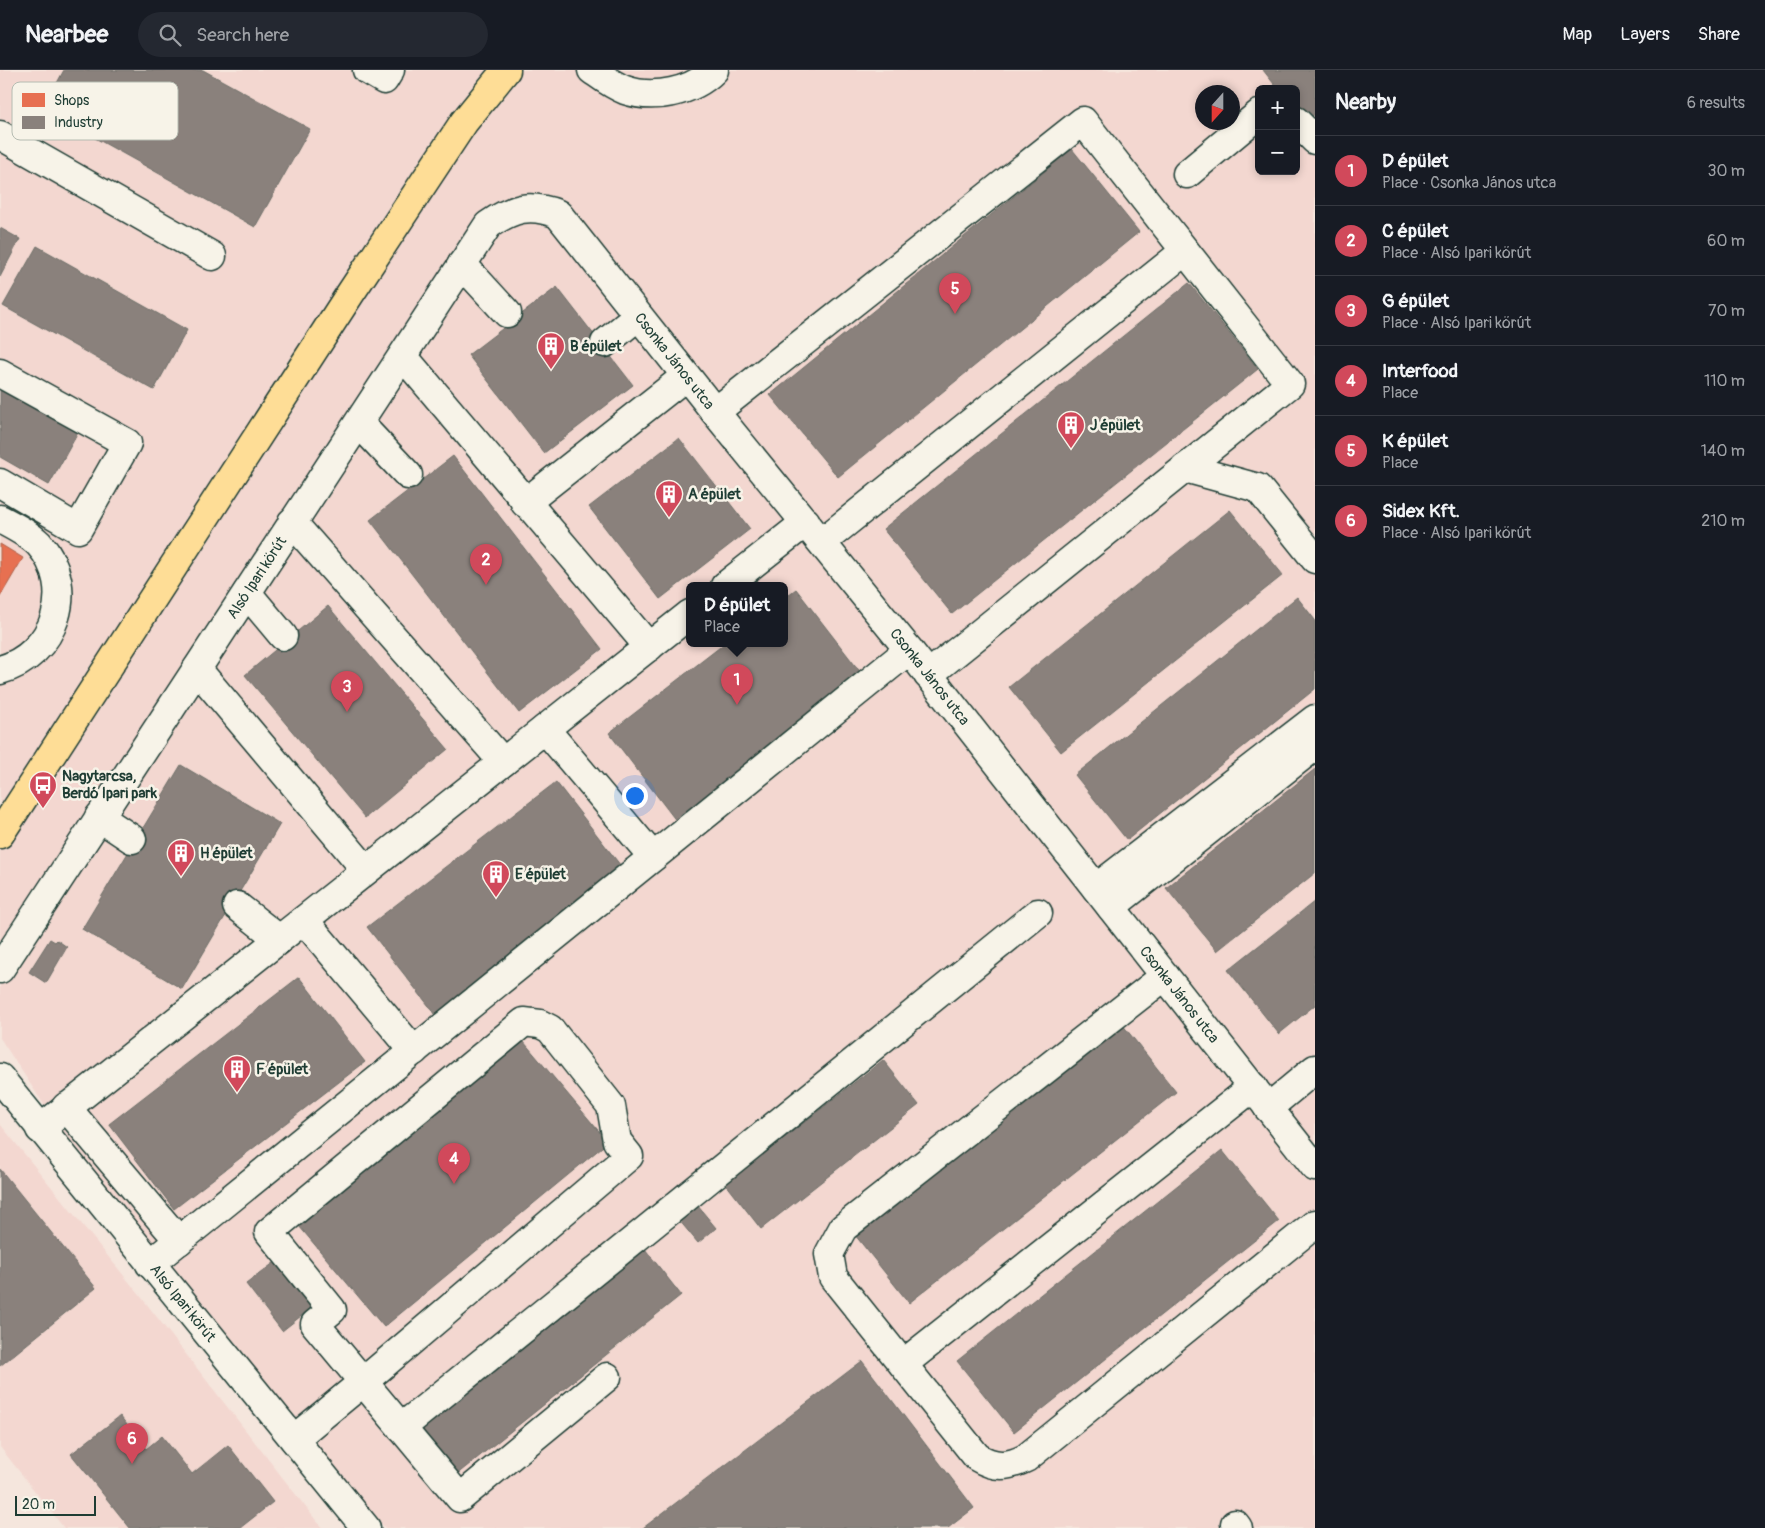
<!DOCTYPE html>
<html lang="en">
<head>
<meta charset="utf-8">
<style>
	:root { --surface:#171b24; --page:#242831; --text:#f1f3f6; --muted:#9ea1a6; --line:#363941; --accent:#d1495b }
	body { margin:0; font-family:Pangolin,sans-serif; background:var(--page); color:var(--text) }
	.controls { position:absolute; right:15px; top:15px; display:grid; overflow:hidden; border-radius:8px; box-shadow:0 2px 8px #0003 }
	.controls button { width:45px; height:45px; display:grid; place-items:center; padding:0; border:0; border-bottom:1px solid var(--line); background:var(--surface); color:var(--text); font:25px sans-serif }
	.compass { position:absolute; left:1195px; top:15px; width:45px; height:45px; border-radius:50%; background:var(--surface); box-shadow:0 2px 8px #0003; rotate:201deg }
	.scale { position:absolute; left:15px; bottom:12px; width:81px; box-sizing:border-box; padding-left:5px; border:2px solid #1f3d34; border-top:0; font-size:14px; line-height:18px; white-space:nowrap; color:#1f3d34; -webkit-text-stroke:4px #f7f3e8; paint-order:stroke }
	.you { position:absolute; left:634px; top:725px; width:18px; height:18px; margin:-12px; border:4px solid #fff; border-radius:50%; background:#1a73e8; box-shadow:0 0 0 8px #1a73e833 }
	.badge { display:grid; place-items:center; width:32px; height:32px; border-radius:50%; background:var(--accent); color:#fff; font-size:16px; font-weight:700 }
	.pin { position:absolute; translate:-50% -41px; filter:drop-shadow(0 1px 2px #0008) }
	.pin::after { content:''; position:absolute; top:26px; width:18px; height:15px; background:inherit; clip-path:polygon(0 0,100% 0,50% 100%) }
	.popup { position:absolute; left:686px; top:512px; width:102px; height:65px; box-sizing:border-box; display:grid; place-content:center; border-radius:8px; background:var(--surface); filter:drop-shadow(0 1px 4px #0005); font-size:16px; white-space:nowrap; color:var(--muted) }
	.popup b { font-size:19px; color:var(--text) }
	.popup::after { content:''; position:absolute; left:50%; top:100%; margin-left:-10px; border:10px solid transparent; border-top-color:var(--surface) }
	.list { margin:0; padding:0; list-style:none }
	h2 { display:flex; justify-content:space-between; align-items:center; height:65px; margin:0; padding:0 20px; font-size:21px }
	h2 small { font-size:16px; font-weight:400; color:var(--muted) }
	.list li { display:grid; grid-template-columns:32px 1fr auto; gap:15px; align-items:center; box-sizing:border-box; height:70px; padding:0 20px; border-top:1px solid var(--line) }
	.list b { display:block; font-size:19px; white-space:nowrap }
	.list p { margin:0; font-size:16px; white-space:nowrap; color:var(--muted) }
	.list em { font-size:16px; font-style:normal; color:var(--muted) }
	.icon { flex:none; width:28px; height:28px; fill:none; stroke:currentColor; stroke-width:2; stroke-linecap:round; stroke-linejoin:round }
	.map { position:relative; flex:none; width:1315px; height:1458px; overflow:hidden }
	header { display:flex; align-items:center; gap:30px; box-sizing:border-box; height:70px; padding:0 25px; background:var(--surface); border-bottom:1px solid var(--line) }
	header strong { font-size:24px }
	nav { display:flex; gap:28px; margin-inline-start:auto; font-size:18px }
	.search { width:350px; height:45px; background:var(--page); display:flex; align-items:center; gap:12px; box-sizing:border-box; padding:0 18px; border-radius:28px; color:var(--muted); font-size:19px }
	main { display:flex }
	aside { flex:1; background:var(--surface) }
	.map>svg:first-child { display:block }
	.built { fill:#f3d7d0; fill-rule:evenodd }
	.shops { fill:#e76f51; stroke:#ab6048 }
	.industry { fill:#8a817c; stroke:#6a6d66 }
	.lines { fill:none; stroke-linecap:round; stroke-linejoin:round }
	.minor-casing { stroke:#1f3d34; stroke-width:31 }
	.major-casing { stroke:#1f3d34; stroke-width:31 }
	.minor { stroke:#f7f3e8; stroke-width:28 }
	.major { stroke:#fedd96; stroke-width:28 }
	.labels { text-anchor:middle; stroke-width:5; stroke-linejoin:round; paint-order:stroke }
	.poi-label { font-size:15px; font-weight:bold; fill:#1f3d34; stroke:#f7f3e8; text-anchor:start }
	.street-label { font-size:15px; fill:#1f3d34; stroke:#f7f3e8 }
	.key { fill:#f7f3e8; stroke:#b6bcb2; stroke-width:1 }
	.key-label { font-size:14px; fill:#1f3d34 }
</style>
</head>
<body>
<header>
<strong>Nearbee</strong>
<div class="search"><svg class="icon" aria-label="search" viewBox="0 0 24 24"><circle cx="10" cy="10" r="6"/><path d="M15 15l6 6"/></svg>Search here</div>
<nav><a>Map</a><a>Layers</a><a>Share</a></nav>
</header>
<main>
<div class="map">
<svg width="1315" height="1458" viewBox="0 0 1315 1458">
	<rect width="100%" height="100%" fill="#f5e6dd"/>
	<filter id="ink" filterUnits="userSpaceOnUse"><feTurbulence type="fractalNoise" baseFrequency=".02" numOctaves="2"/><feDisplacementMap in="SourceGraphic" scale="10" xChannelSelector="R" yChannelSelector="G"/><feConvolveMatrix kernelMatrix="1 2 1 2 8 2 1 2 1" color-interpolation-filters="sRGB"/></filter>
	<g filter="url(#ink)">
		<path class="built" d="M0,0H1315V1458H385L64,1065L0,968ZM1259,19H1296V101H1259ZM1202,22H1232V52H1202ZM690,516H784V574H690Z
			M0,1054L138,1223L322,1458H64L0,1377Z"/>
		<path class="shops" d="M0,474L23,488L0,527Z"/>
		<path class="industry" d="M64,0H203L310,59L255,157L43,39Z
			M1263,0H1315V44L1304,53L1296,43V19H1278Z
			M1072,79L1139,162L838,407L770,325Z
			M0,158L20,169L0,207Z
			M37,176L187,260L154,320L3,236Z
			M1189,213L1258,299L952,544L883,459Z
			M557,217L633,315L544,383L468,285Z
			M0,314L80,359L49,415L0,387Z
			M679,368L750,459L660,529L589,437Z
			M453,386L602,579L519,643L370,450Z
			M1230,440L1283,505L1061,682L1009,617Z
			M796,519L865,608L677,752L609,663L724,574H784V528Z
			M1297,527L1315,550V619L1127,770L1075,705Z
			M328,536L448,679L365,748L245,605Z
			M181,695L280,754L182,919L82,859Z
			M1315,699V803L1217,881L1166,818Z
			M556,712L624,800L436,945L367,857Z
			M1315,831V935L1279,964L1228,900Z
			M50,869L55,872L57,870L67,877L46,913L29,902Z
			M299,907L365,992L174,1139L109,1054Z
			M1118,949L1176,1022L909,1233L851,1160Z
			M523,971L608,1072L384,1257L299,1156Z
			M883,990L919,1035L761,1159L726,1114Z
			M1222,1080L1279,1151L1014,1362L957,1291Z
			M0,1099L96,1218L0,1296Z
			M697,1135L716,1158L698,1173L679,1150Z
			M645,1179L681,1225L451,1409L415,1364Z
			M279,1189L315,1235L282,1261L246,1214Z
			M862,1291L974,1438L948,1458H643Z
			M120,1346L146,1379L162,1366L192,1404L228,1375L273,1432L240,1458H130L71,1384Z"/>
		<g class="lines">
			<g class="minor-casing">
				<g id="minor">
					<path d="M367,0L384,10L390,0"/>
					<path d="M592,0C602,7 612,15 625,20C654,30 692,22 714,0"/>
					<path d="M1296,51L1315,70"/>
					<path d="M0,65L212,186"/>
					<path d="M1187,104L1259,44"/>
					<path d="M462,194L507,243"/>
					<path d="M605,273L638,246"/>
					<path d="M403,286L649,577"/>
					<path d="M0,303L127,373L78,459L0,413"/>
					<path d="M715,342L1083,51L1290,314L928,605"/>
					<path d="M359,353L408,405"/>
					<path d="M1185,398L1258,418L1315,489"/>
					<path d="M525,433L686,306"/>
					<path d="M0,449C13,456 28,463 39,474C78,518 55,585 0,600"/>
					<path d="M292,452L503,692"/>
					<path d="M822,472L1185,181"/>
					<path d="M725,516L806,452"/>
					<path d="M247,523L283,566"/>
					<path d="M197,599L366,800"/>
					<path d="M545,659L653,787"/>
					<path d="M99,747L132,769"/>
					<path d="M1096,818L1315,649"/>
					<path d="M237,836L279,869"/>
					<path d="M1111,837L1315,676"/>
					<path d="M304,850L414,981"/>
					<path id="s1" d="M0,899L488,155C513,138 529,133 558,144L715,342L909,580L1315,1097"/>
					<path d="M1165,906L843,1158L829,1184L833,1207L977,1387C995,1398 1008,1397 1026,1388L1315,1154"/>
					<path id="s2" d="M0,1008L366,1458"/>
					<path d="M66,1037L179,1171"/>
					<path d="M1268,1038L1315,999"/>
					<path d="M40,1059L690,544"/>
					<path d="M150,1194L909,580"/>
					<path d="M903,1294L1253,1017"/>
					<path d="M401,1358L1038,843"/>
					<path d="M294,1369L363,1312L629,1086L617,1071L611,1036L550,959L540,954L524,952L269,1162L332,1240L315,1254L460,1428L607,1307"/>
					<path d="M1235,1454L1238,1458"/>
				</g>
			</g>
			<g class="major-casing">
				<path id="major" d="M0,764L350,224L464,52L506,0"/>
			</g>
			<use href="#minor" class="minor"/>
			<use href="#major" class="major"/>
		</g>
	</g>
	<defs>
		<g id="building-pin" transform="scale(1.4375)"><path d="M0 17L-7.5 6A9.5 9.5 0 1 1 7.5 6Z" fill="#d1495b" stroke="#f7f3e8"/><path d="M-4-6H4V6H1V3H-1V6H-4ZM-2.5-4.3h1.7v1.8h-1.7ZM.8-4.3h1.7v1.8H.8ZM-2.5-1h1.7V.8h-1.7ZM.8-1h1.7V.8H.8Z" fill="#fff"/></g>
		<g id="bus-pin" transform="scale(1.4375)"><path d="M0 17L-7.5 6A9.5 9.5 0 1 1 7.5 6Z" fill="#d1495b" stroke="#f7f3e8"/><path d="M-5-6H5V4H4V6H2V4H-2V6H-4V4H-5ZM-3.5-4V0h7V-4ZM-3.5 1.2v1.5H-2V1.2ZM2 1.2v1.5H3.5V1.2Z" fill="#fff"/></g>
	</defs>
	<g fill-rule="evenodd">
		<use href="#building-pin" x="551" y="276"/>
		<use href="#building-pin" x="1071" y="355"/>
		<use href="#building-pin" x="669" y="424"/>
		<use href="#bus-pin" x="43" y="715"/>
		<use href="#building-pin" x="181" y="783"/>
		<use href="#building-pin" x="496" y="804"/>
		<use href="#building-pin" x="237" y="999"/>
	</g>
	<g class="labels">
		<g class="poi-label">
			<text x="570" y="281">B épület</text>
			<text x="1090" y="360">J épület</text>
			<text x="688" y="429">A épület</text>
			<text x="62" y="711">Nagytarcsa,<tspan x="62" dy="17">Berdó Ipari park</tspan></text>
			<text x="200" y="788">H épület</text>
			<text x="515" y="809">E épület</text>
			<text x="256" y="1004">F épület</text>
		</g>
		<g class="street-label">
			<text dy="5" stroke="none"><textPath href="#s1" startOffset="1152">Csonka János utca</textPath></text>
			<text dy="5" stroke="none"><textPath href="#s1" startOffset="468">Alsó Ipari körút</textPath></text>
			<text dy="5" stroke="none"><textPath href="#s1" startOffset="1558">Csonka János utca</textPath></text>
			<text dy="5" stroke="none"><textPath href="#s1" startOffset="1962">Csonka János utca</textPath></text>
			<text dy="5" stroke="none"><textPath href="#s2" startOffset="290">Alsó Ipari körút</textPath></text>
		</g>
	</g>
	<rect x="12" y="12" width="166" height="58" rx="8" class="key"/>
	<rect x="22" y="23" width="23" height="14" fill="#e76f51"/>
	<rect x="22" y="46" width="23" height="13" fill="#8a817c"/>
	<g class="key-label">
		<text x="54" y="35">Shops</text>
		<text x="54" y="57">Industry</text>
	</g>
</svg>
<div class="controls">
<button>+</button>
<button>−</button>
</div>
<svg class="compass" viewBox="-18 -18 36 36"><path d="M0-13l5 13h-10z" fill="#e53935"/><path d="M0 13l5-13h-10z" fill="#9ea1a6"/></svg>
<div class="scale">20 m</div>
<div class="you"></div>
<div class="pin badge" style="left:737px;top:635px">1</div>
<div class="popup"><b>D épület</b>Place</div>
<div class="pin badge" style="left:486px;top:515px">2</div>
<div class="pin badge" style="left:347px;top:642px">3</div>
<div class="pin badge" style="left:454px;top:1114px">4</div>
<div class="pin badge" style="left:955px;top:244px">5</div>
<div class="pin badge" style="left:132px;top:1394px">6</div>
</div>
<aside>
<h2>Nearby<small>6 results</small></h2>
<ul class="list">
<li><span class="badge">1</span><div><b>D épület</b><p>Place · Csonka János utca</p></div><em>30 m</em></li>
<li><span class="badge">2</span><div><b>C épület</b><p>Place · Alsó Ipari körút</p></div><em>60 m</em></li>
<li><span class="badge">3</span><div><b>G épület</b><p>Place · Alsó Ipari körút</p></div><em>70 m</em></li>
<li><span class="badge">4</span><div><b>Interfood</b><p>Place</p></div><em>110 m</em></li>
<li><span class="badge">5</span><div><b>K épület</b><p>Place</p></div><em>140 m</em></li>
<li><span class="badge">6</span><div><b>Sidex Kft.</b><p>Place · Alsó Ipari körút</p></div><em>210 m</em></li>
</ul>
</aside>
</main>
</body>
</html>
